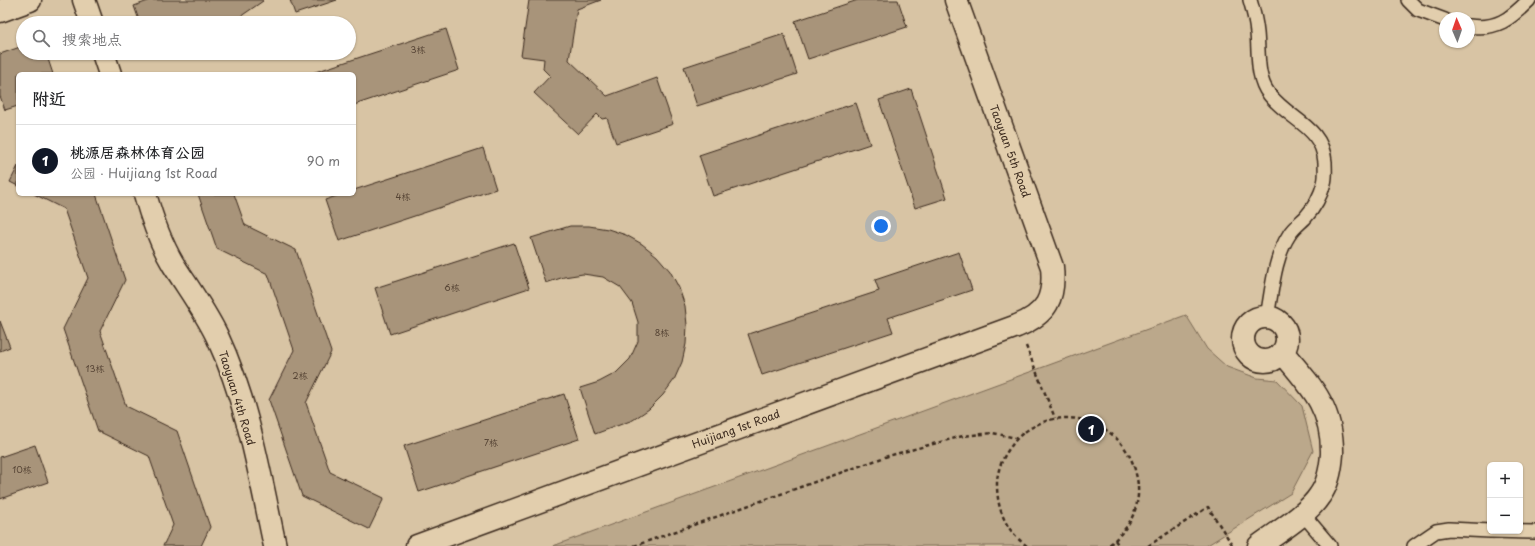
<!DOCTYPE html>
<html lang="zh">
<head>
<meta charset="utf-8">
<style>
	:root { --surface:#fff; --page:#f6f6f6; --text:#202124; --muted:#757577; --line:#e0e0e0; --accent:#111827 }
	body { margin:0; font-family:"Playpen Sans","LXGW WenKai TC",sans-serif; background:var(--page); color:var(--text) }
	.controls { position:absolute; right:12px; bottom:12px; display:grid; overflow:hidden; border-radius:6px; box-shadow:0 1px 3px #0004 }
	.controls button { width:36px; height:36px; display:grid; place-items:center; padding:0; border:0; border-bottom:1px solid var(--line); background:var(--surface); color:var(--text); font:20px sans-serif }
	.compass { position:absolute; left:1439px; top:12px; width:36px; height:36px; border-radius:50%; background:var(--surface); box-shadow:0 1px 3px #0004; rotate:358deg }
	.you { position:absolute; left:881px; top:226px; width:14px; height:14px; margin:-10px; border:3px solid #fff; border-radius:50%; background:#1a73e8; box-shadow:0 0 0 6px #1a73e833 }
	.badge { display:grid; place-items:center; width:26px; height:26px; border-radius:50%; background:var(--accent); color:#fff; font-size:13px; font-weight:700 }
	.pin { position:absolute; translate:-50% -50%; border:2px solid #fff; box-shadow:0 1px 4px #0006 }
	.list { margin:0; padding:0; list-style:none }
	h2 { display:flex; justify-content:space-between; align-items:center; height:52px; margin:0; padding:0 16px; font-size:17px }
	h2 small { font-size:13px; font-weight:400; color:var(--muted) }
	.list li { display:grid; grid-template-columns:26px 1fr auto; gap:12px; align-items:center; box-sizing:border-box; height:72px; padding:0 16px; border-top:1px solid var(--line) }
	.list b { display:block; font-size:15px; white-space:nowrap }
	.list p { margin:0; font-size:13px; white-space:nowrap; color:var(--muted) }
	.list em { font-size:13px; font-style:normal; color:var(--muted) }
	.icon { flex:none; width:22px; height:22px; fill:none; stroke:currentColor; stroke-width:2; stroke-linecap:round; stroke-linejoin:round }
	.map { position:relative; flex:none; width:1535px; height:546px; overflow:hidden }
	.search { position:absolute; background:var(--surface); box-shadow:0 1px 3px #0004; left:16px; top:16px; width:340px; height:44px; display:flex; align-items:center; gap:10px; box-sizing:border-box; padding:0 14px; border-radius:22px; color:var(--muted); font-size:15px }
	.panel { position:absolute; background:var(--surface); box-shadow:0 1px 3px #0004; left:16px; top:72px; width:340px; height:124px; border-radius:6px }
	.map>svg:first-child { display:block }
	.green { fill:#bba88b; stroke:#7b6954 }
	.building { fill:#a8947a; stroke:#3b2a1e }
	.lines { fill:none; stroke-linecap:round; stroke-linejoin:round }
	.lane-casing { stroke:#3b2a1e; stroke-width:16 }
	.street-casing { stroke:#3b2a1e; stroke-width:25 }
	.path { stroke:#3b2a1e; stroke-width:2.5; stroke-dasharray:4 3; stroke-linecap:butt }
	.lane { stroke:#e2cead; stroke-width:13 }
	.street { stroke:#e2cead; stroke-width:22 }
	.labels { text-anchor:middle; stroke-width:4; stroke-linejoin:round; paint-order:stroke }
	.number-label { font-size:9px; fill:#564435 }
	.street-label { font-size:11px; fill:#3b2a1e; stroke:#e2cead }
</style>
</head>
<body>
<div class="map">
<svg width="1535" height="546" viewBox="0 0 1535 546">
	<rect width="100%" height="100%" fill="#d8c4a4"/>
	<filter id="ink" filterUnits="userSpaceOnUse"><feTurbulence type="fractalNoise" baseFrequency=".025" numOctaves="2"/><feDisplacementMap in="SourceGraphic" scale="8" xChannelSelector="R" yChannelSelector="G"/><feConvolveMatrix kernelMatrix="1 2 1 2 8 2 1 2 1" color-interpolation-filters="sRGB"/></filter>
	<g filter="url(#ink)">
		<path class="green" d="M1186,315L1207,349L1227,367L1257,378L1277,380L1302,406L1313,451L1291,493L1206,546H553Z"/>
		<path class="building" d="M151,0H262L263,1L231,23H208L205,18L200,21L201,23H140L134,6Z
			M290,0H337L295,14Z
			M529,0H601L577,9L569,60L607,96L657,78L673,124L616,143L607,118L602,119L597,114L578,134L534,93L550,76L543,69L544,59L521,56Z
			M858,0H898L907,27L808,59L795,21Z
			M446,29L459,70L354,105V74H309Z
			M784,34L797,74L697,106L684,67Z
			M23,46V53H46L53,74H18V106L5,110L0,96V54Z
			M911,89L947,198L915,208L879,100Z
			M856,103L870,144L713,196L699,155Z
			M483,148L496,189L339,241L325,200L342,194H354V190Z
			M18,166V186L10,182Z
			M34,194H96L125,280L100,331L126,406L177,431L210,527L201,546H163L173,525L149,456L98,431L63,329L88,278L64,209Z
			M198,194H234L245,225L296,250L331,352L306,403L330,472L384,498L369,529L302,496L269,400L294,350L268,274L217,249Z
			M570,226H589L608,229L626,235L642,244L657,256L670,271L679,288L685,306L687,325L686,344L682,362L674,380L663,395L649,409L633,420L595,434L580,388L599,382L616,373L630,359L638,341V322L632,303L620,287L603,277L583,274L564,277L546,283L531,238Z
			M514,243L529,288L390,334L375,288Z
			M959,252L972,290L888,318L893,332L762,375L748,334L879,291L875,280Z
			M0,321L10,347L0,351Z
			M564,394L579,439L419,492L404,446Z
			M35,445L48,482L0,499V457Z"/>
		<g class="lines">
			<g class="lane-casing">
				<path id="lane" d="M1250,0C1253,10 1256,22 1257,33C1259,52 1256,78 1269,94C1289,120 1322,126 1325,162C1325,169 1326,177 1324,183C1321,195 1314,208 1305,218C1300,223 1293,228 1289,235C1274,258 1272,291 1267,317
					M1408,0L1418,10L1445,20
					M1469,26C1497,30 1510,19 1529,0
					M1302,513L1330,546
					M1491,531L1535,532
					M1414,546L1436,531L1449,529L1490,531"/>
			</g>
			<g class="street-casing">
				<path id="street" d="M84,0L92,23
					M0,11L30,0
					M103,53L110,74
					M145,194C152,219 160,242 173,264C188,288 205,311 217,336C248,402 260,476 275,546
					M1243 339a22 22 0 1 1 44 0a22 22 0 1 1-44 0Z
					M417,546L1017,326C1047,314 1055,298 1052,267L956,0
					M1259,546C1278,532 1308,514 1320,495C1328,484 1331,468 1332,454C1333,408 1311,386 1283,353"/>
			</g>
			<path class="path" d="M1026,346L1055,418
				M1115,540L1119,546
				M634,546L888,456L963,436L993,433L1016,438
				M1027,546C1006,531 997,510 997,484C997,470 1003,456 1012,445C1019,434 1031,427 1043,422C1083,408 1127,432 1136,474C1139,485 1139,499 1135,510C1130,525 1120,536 1108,546
				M1148,546L1208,507L1233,546"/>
			<use href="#lane" class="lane"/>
			<use href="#street" class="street"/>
		</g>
	</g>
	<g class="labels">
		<g class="number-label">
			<text x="418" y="53">3栋</text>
			<text x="403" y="200">4栋</text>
			<text x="452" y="291">6栋</text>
			<text x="662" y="336">8栋</text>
			<text x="95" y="372">13栋</text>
			<text x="300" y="379">2栋</text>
			<text x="491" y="446">7栋</text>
			<text x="22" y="473">10栋</text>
		</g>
		<g class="street-label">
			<text transform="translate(1010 151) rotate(70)" y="4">Taoyuan 5th Road</text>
			<text transform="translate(237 398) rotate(73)" y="4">Taoyuan 4th Road</text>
			<text transform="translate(736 429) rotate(-20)" y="4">Huijiang 1st Road</text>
		</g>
	</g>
</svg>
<div class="controls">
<button>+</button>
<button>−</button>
</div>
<svg class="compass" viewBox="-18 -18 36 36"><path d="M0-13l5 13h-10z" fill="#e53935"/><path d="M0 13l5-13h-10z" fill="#757577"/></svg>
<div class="you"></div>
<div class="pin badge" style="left:1091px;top:429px">1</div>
<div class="search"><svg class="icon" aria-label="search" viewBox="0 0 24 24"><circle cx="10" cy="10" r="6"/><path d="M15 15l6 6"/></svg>搜索地点</div>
<section class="panel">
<h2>附近<small></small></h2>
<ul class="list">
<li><span class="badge">1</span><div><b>桃源居森林体育公园</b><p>公园 · Huijiang 1st Road</p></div><em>90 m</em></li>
</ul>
</section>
</div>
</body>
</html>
